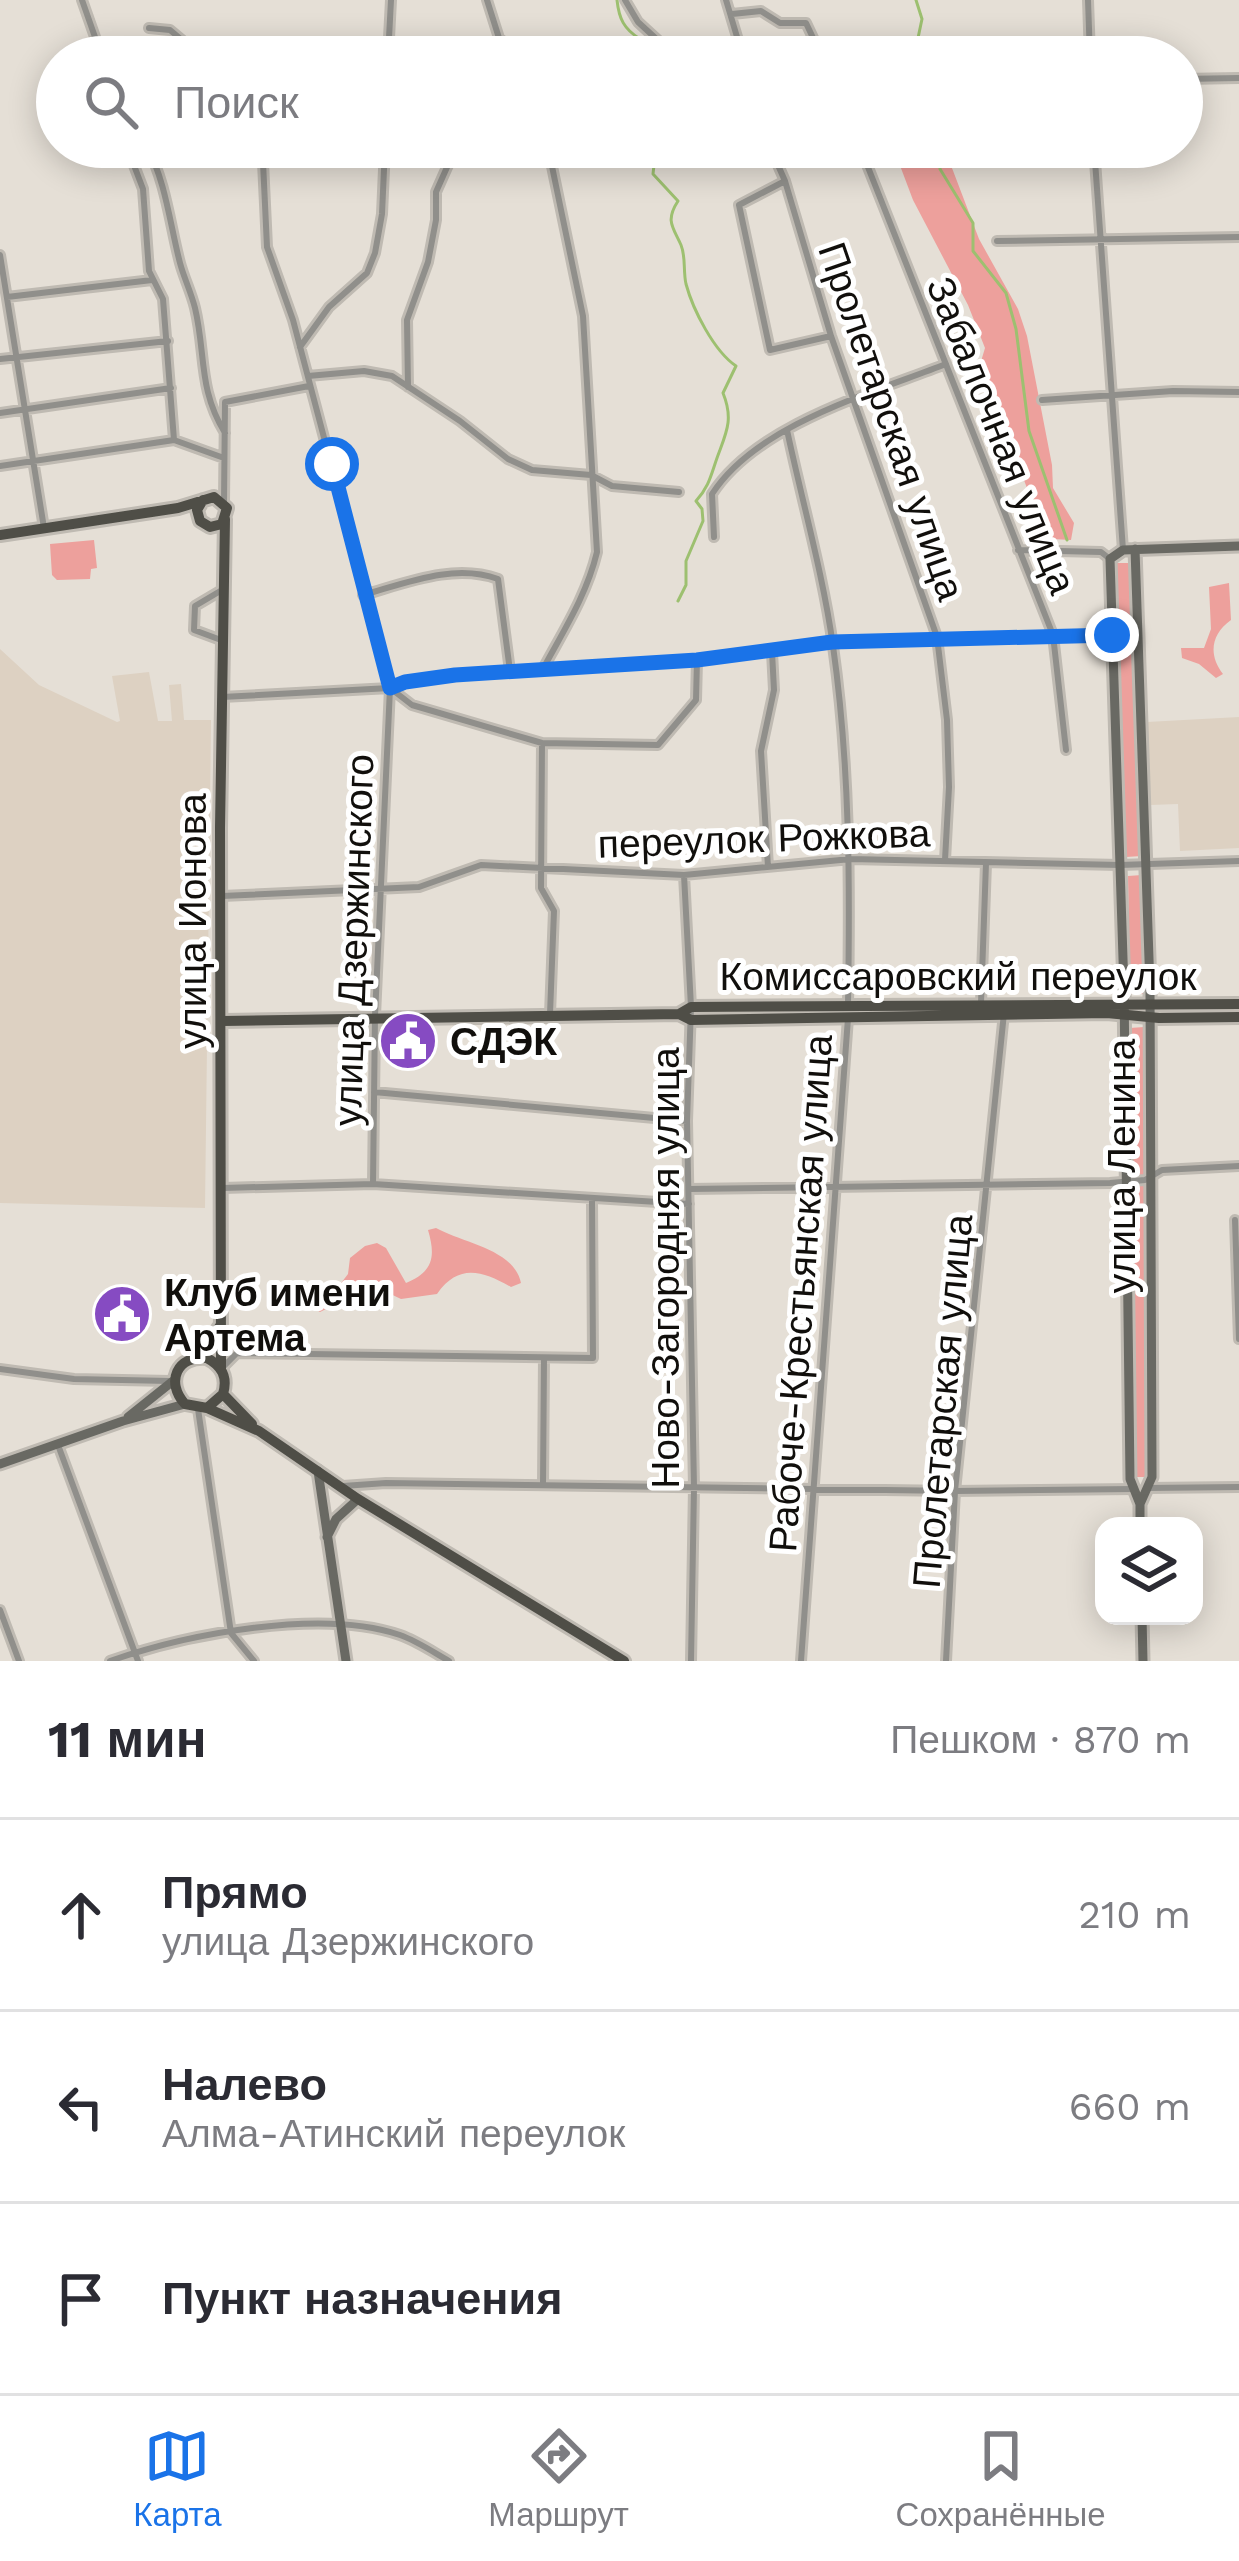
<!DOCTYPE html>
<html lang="ru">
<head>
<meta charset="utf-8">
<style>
	:root { --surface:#fff; --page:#f2f2f3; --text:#2b2b33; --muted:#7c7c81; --line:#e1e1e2; --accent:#1a73e8 }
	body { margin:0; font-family:"Work Sans",sans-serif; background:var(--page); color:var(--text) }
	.controls { position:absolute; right:36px; bottom:36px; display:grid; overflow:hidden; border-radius:24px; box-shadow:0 6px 30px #0003 }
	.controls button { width:108px; height:108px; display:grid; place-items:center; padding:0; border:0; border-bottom:3px solid var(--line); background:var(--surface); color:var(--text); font:60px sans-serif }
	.stop { position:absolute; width:36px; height:36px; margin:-27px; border:9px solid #1a73e8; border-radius:50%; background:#fff }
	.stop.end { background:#1a73e8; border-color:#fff; box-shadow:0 3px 12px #0008 }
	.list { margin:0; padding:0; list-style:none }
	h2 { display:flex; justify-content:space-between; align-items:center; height:156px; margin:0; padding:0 48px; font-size:51px }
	h2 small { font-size:39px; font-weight:400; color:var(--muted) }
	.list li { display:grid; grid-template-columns:78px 1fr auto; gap:36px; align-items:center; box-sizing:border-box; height:192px; padding:0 48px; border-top:3px solid var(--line) }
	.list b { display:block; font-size:45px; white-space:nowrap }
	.list p { margin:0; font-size:39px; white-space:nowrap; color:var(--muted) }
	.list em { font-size:39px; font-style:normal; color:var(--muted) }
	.icon { flex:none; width:66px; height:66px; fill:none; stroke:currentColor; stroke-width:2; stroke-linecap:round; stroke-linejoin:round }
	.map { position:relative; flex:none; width:1239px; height:1661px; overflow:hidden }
	.search { position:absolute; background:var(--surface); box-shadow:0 6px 30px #0003; left:36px; right:36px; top:36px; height:132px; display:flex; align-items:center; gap:30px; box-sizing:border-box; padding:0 42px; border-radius:66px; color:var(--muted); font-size:45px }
	.sheet { height:732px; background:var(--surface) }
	nav { display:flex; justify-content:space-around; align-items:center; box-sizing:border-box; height:168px; border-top:3px solid var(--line); background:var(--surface); font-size:33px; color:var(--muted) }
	nav a { display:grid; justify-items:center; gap:6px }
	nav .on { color:var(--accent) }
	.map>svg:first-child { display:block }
	.built { fill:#ddd1c2 }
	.green { fill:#eda09c }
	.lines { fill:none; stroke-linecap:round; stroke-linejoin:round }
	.stream { stroke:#9dc070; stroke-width:3 }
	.minor-casing { stroke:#bfbab2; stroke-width:12 }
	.secondary-casing { stroke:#bfbab2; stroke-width:15 }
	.primary-casing { stroke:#bfbab2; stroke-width:16 }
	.minor { stroke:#908f8b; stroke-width:6 }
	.secondary { stroke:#696963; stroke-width:9 }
	.primary { stroke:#4f4e47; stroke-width:10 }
	.route { stroke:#1a73e8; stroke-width:15 }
	.labels { text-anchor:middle; stroke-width:10; stroke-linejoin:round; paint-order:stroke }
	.street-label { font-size:39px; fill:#110f0c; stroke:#fff }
	.poi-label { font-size:39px; font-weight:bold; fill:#110f0c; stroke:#fff; text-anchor:start }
</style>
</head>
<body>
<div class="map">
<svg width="1239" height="1661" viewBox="0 0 1239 1661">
	<rect width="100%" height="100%" fill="#e5dfd6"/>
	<path class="built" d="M0,649L39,685L117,722L120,721L112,676L149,672L158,721H172L169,685L181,684L184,720H211L205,1208L0,1203Z
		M1239,717V848L1180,851L1178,804L1150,805L1147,722Z"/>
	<path class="green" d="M893,147H944L979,239L1018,309L1027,336L1052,465L1053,488L1074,523L1071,540L1052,539L1041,525L1008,438L997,433L990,423L996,416L979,368L985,348L968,305L913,200Z
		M94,540L97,568L91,569L90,579L57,580L52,575L50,544Z
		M1116,563H1131L1142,856L1126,857Z
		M1229,583L1231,620C1211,634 1208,655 1223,674L1216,678L1199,664L1182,658L1181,648H1204L1211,629L1209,587Z
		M1142,875L1145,994H1130L1128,876Z
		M1144,1027L1146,1175H1131L1130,1028Z
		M1132,1184H1146L1147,1477H1134Z
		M436,1228C463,1243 514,1249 521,1283L511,1287C482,1271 459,1263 437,1294L401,1299L380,1289L364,1290L320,1312L312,1307L311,1292L321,1286L335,1291L348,1274L350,1258L365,1246L377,1243L386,1248L406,1283C433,1272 436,1257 428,1230Z"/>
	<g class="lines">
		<path class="stream" d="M617,0C619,19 624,29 640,39V57
			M914,57L922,19L916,0
			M656,147L653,174L678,201C665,221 673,227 681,245C686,257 683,271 686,284C693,310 714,351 736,366L723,393C734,420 726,433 717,458C711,475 709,487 696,501L702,509L703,521L686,561V585L678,601
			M940,147V169L973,223V251L1006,293L1016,329L1029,431L1067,540"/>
		<g class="minor-casing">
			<path id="minor" d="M82,0L102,57
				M487,0L499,38L520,57
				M625,0L638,22L676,57
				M726,0L743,57
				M1088,0L1090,57
				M732,14L761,11L780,23H806L822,57
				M149,28L170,30L202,57
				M388,57L391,0
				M1182,79L1239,78
				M127,147L143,189L149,271L163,299L174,440L224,458
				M147,147C166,182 170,225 180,263C184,278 191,292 195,308C206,354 198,389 225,433
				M249,147L257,151L263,162L267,247L293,320L390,688L375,1016L373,1184
				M770,147L785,181L831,336L937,637L947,720L949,787L945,860
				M860,147L1053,635L1066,750
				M1094,147L1123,550
				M785,181L739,205L770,350L831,336
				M997,241L1239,237
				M0,255L44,528
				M7,297L152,280
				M300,347L329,307L367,273L375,253L382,214L385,147
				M0,359L168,341
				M308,376L364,371L392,376L460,421L508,459L532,470L591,475L612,486L679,492
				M408,387L407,320L428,262L436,220V192L456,147
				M1042,400L1173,391L1239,392
				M0,413L171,388
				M787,430C802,501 823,574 833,646C850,766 850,885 848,1005
				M0,466L174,440
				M224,502L225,402L309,386
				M714,537L712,494C757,424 872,393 946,364
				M1018,550L1101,552L1110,559
				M363,595C406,583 454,563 498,579L510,671
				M221,640L194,630L195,606L222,590
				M544,667C564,630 587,594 597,552L583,316L548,147
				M390,688L412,705L542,743L658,745L696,700L697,660
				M222,697L390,688L405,682L455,675L697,660L832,642L1112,635
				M542,743L541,888L554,911L550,1014
				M768,867L761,751L774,690L772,652
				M684,875L691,1007L687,1121L694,1487L691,1661
				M222,896L419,887L481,865L684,875L851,859L1120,865L1239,861
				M981,1003L986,863
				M374,1092L687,1121
				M223,1188L373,1184L689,1204
				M689,1189L1110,1183L1145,1180L1162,1170L1239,1166
				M1235,1220L1239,1339
				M224,1366L237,1353L593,1358L592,1201
				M0,1369L74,1379L170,1381
				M198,1409L231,1633L254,1661
				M58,1445L138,1661
				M543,1485L544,1358
				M343,1486L386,1483L955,1491L1134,1489
				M1147,1488L1239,1487
				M0,1610L19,1661
				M110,1661C187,1634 321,1608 400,1635C417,1641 433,1652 449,1661
				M801,1661L848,1018
				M946,1661L955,1491L1004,1013"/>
		</g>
		<g class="secondary-casing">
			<path id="secondary" d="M1135,549L1150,988L1152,1477L1140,1504
				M128,1417L173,1381
				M0,1464L123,1421L185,1404
				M318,1471L346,1661
				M1140,1526V1504L1130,1479L1124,989L1110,559L1123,550L1239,546
				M327,1537L336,1519L358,1499
				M1142,1616L1143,1661"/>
		</g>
		<g class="primary-casing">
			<path id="primary" d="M0,535L178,508L214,497L227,508L222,524L210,527L200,521L197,510L203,500
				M679,1014L691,1007L1239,1004
				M223,1021L679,1014L691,1020L1107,1013L1159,1018L1239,1017
				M197,1357L220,1326
				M221,1369L220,828L225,519
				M223,1394L252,1424
				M207,1408L223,1394C228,1377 222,1366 207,1358C177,1355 165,1382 185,1404L207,1408L259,1431L358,1499L624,1661"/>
		</g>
		<use href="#minor" class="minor"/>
		<use href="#secondary" class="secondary"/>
		<use href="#primary" class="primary"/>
	</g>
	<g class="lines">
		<path class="route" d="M332,464L390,688L405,682L455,675L697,660L832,642L1112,635"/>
	</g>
	<defs>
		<g id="civic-disc" transform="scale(3)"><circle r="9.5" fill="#864bc2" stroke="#fff"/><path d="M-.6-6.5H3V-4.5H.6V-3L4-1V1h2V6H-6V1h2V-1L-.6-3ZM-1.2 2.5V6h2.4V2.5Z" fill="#fff"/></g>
	</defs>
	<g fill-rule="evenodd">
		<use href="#civic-disc" x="408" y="1041"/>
		<use href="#civic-disc" x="122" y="1314"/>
	</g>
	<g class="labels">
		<g class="street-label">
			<text transform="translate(892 421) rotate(71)" y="14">Пролетарская улица</text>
			<text transform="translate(1002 435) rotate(68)" y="14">Забалочная улица</text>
			<text transform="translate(764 838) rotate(-2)" y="14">переулок Рожкова</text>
			<text transform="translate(192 921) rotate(-90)" y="14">улица Ионова</text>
			<text transform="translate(353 940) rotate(-88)" y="14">улица Дзержинского</text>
			<text x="958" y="990">Комиссаровский переулок</text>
			<text transform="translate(1121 1166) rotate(-90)" y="14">улица Ленина</text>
			<text transform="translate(665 1268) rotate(-90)" y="14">Ново-Загородняя улица</text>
			<text transform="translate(800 1293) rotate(-86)" y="14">Рабоче-Крестьянская улица</text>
			<text transform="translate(942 1401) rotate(-85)" y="14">Пролетарская улица</text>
		</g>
		<g class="poi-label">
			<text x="450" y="1055">СДЭК</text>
			<text x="164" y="1306">Клуб имени<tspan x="164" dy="45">Артема</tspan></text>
		</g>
	</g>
</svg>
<div class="controls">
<button><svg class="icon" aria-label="layers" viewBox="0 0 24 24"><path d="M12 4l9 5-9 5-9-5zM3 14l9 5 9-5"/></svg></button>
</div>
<div class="stop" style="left:332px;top:464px"></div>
<div class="stop end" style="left:1112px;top:635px"></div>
<div class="search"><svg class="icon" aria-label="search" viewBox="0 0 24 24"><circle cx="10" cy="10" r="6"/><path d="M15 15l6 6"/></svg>Поиск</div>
</div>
<section class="sheet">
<h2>11 мин<small>Пешком · 870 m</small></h2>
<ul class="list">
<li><svg class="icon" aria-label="ahead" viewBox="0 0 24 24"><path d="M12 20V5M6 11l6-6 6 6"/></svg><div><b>Прямо</b><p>улица Дзержинского</p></div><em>210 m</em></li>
<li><svg class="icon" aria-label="left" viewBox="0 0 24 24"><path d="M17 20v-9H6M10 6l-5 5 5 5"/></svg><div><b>Налево</b><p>Алма-Атинский переулок</p></div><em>660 m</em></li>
<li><svg class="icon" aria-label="arrive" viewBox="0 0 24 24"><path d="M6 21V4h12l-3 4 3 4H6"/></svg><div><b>Пункт назначения</b></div></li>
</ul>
</section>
<nav>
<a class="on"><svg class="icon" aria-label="map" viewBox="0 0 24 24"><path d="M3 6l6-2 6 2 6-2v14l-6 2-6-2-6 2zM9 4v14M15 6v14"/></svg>Карта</a>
<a><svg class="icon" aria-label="directions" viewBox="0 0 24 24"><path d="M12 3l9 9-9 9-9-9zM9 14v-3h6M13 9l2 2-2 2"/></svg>Маршрут</a>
<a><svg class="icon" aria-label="saved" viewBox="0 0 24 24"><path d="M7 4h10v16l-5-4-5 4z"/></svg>Сохранённые</a>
</nav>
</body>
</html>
